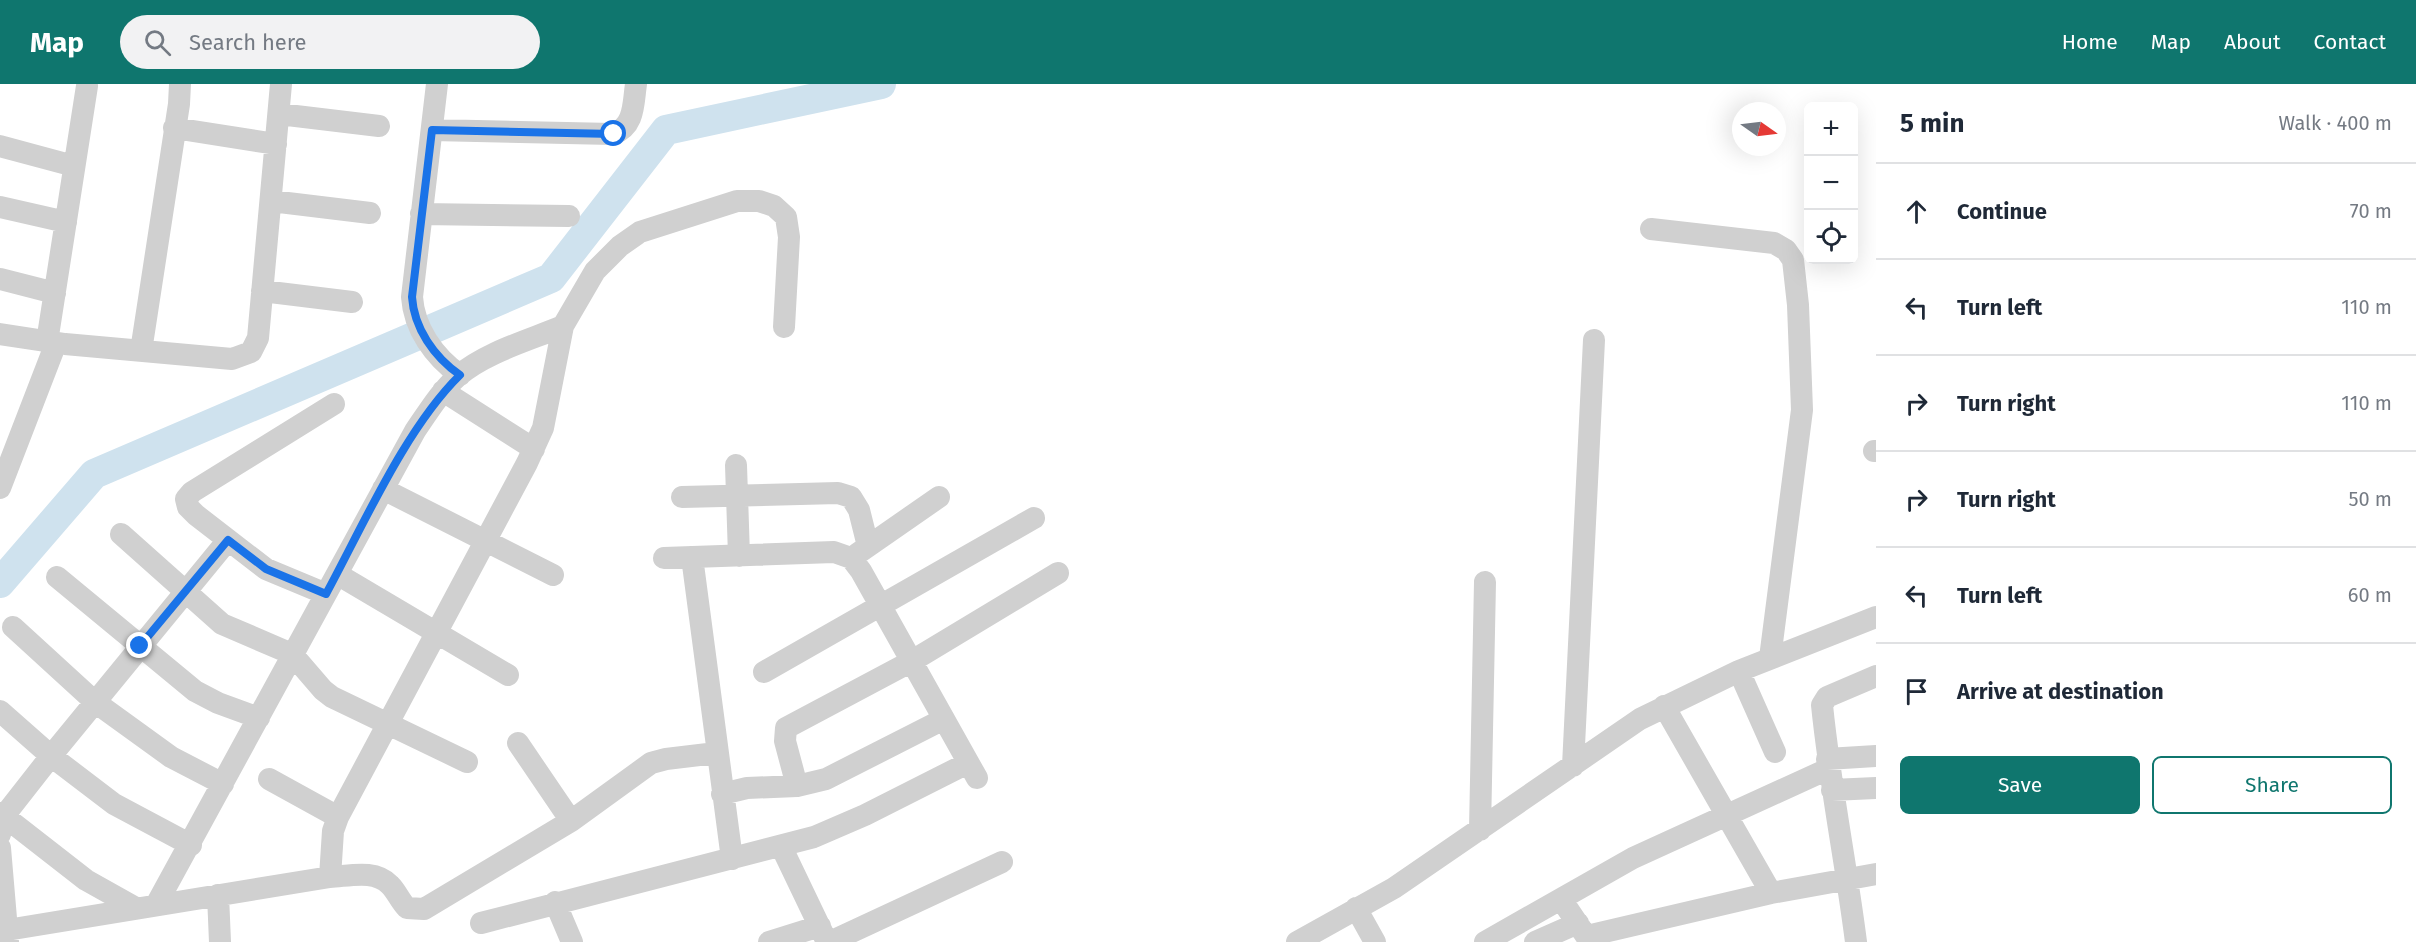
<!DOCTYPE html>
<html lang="en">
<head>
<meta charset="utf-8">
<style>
	:root { --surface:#fff; --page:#f2f2f3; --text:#1f2937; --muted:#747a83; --line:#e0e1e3; --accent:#0f766e }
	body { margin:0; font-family:"Fira Sans",sans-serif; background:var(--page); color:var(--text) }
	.controls { position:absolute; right:18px; top:18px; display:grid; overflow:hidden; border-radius:9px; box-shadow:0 6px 24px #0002 }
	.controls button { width:54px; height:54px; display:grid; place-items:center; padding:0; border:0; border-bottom:2px solid var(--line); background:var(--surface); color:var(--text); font:30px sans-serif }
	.compass { position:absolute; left:1732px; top:18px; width:54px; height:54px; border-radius:50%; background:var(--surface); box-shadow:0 6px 24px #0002; rotate:104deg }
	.stop { position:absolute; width:18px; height:18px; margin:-14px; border:4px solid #1a73e8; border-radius:50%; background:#fff }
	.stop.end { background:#1a73e8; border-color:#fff; box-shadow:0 2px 6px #0008 }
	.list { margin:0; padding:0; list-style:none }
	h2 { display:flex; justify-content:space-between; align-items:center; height:78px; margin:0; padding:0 24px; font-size:26px }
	h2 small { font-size:20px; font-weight:400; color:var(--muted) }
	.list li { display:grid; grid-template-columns:39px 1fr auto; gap:18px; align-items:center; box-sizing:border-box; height:96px; padding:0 24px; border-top:2px solid var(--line) }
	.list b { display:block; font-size:22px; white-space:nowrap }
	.list em { font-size:20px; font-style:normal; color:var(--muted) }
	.actions { display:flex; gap:12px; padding:18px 24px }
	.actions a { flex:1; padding:14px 0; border:2px solid var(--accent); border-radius:9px; text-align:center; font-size:21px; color:var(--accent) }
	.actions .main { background:var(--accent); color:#fff }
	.icon { flex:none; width:33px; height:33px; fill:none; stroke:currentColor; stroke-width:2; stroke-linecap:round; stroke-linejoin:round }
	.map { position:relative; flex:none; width:1876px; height:858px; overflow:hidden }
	header { display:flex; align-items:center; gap:36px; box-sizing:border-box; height:84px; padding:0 30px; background:var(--accent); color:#fff }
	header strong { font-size:28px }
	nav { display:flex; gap:33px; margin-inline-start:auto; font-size:21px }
	.search { width:420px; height:54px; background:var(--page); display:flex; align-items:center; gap:15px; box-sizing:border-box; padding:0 21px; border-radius:33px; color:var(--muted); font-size:22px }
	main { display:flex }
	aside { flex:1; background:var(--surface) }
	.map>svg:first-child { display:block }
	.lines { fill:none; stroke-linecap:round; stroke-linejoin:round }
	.river { stroke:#cfe2ee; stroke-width:30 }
	.minor { stroke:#d0d0d0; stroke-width:22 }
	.route { stroke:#1a73e8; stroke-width:8 }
</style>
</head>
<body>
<header>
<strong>Map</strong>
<div class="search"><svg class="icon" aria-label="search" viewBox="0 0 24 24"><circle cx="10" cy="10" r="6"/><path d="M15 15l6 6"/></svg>Search here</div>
<nav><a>Home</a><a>Map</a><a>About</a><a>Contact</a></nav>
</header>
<main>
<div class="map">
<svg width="1876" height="858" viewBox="0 0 1876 858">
	<rect width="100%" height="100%" fill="#fff"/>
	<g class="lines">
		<path class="river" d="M0,499L94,390L551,194L666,46L881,0"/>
		<path class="minor" d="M437,0L412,213C414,244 434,273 460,291
			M279,30L379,42
			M174,44L276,60
			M432,46L613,50C635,42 633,20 636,0
			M0,62L74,82
			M271,117L370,129
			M0,123L66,138
			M421,130L569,132
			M1651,145L1774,159L1786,166L1793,176L1798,221L1802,326L1770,574
			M0,195L55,209
			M262,207L352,218
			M0,250L65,260L232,275L251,268L258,254L281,0
			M47,258L87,2
			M141,267L179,20L180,0
			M443,307L534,365
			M1874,367H1876
			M736,381L739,472
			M0,404L56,259
			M383,405L553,491
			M682,413L838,409L851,413L859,426L868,462
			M121,450L222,540L292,570L323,606L332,613L467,678
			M857,470L939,413
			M692,473L732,775
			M664,474L834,468L851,474L861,487L977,694
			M337,490L508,591
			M57,493L195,607L218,619L259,634
			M326,510L266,485L196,431L188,423L186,415L192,408L334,320
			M13,543L95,618L171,673L223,700
			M1739,587L1775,668
			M764,588L1034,434
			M1664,622L1771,809
			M0,627L51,672L114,720L191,761
			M518,659L571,737
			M1827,675L1876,672
			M1573,682L1594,256
			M269,695L338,733
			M797,702L785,657L786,644L912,577L1058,489
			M1832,706L1876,704
			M722,710L747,704L797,702L826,695L944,635
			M0,729L86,796L136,824
			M1480,746L1485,498
			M0,750L4,732L51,672L228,456
			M781,762L827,858
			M0,764L8,858
			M330,793L333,747L338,733L527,379L543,344L563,242L595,187L620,162L640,148L737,117H759L774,122L786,133L789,153L784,243
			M218,811L220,858
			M1561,815L1590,858
			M555,818L572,858
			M156,821L415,347C428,328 440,308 458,292C486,268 530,256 563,242
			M1356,824L1375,858
			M481,839L814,753L865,731L968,679
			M7,846L330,793C350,792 375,785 390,801C397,808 400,817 407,824L424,825L571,737L651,679L666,675L716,669
			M1587,852L1771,809L1876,790
			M769,858L820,842
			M830,858L1002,778
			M1297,858L1394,804L1640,635L1739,587L1876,533
			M1485,858L1633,774L1828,685
			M1535,858L1578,839
			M1856,858C1846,779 1830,701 1822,621L1827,613L1876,592"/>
	</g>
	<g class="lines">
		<path class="route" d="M140,562L228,456L266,485L326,510C363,442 405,345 460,291C434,273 414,244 412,213L432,46L614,50"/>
	</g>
</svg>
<div class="controls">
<button>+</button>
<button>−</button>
<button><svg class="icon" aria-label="locate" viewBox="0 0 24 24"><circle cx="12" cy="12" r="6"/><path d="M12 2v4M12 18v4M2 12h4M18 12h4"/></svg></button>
</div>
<svg class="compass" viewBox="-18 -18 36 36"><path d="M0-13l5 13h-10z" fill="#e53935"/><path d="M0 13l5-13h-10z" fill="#747a83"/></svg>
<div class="stop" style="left:614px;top:50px"></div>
<div class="stop end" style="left:140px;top:562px"></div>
</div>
<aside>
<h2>5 min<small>Walk · 400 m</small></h2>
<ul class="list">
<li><svg class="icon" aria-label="ahead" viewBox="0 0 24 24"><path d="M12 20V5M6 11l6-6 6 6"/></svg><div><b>Continue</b></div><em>70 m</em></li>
<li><svg class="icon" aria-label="left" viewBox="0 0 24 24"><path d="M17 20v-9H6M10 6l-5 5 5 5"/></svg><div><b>Turn left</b></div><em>110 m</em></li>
<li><svg class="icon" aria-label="right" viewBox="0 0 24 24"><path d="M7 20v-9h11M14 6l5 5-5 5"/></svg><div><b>Turn right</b></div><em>110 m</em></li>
<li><svg class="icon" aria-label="right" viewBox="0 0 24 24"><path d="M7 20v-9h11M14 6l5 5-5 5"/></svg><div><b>Turn right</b></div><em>50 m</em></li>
<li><svg class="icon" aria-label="left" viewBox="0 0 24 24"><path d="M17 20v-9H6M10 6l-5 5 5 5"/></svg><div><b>Turn left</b></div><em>60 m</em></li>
<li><svg class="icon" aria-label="arrive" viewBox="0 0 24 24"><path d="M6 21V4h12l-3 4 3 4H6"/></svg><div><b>Arrive at destination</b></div></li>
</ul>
<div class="actions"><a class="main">Save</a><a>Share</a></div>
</aside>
</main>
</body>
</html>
